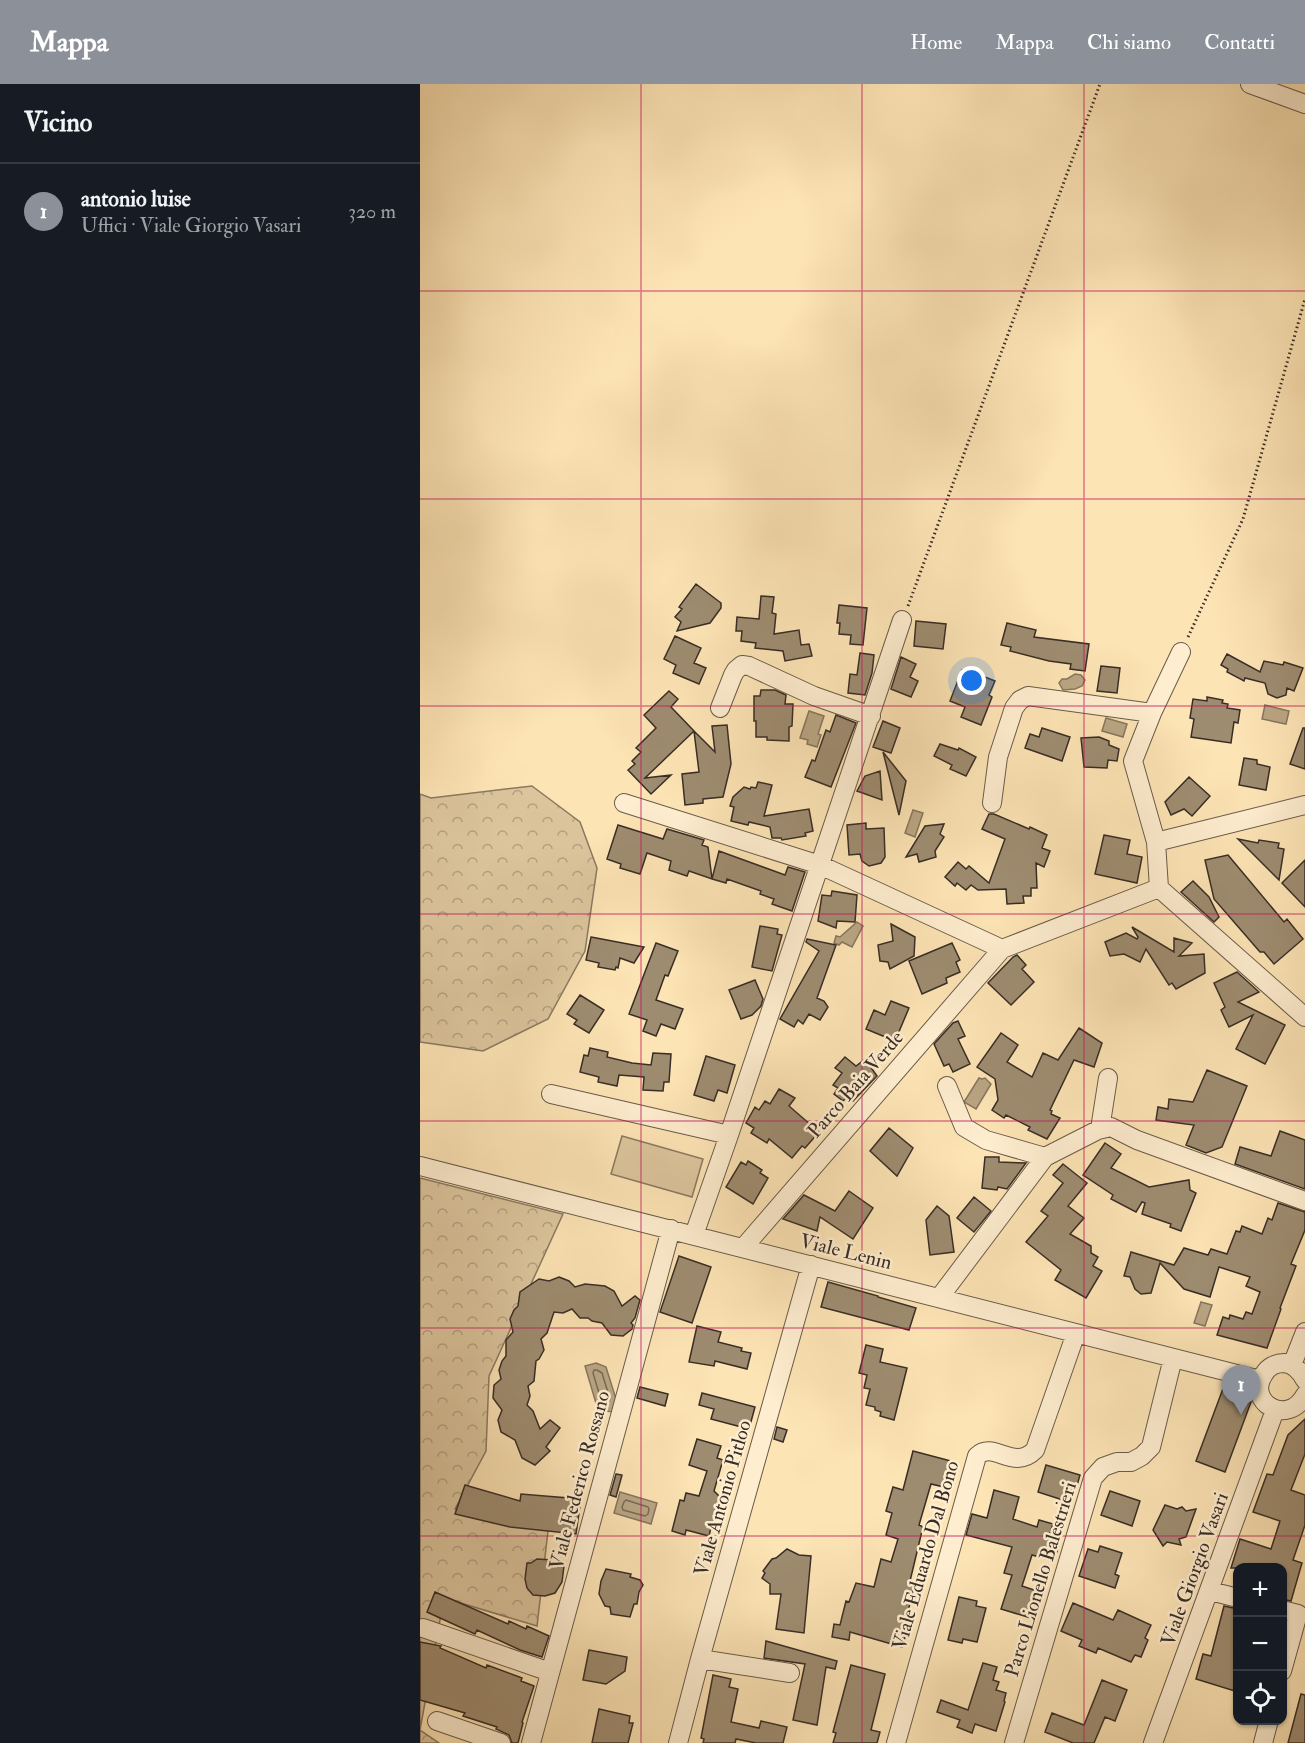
<!DOCTYPE html>
<html lang="it">
<head>
<meta charset="utf-8">
<style>
	:root { --surface:#171b24; --page:#242831; --text:#f1f3f6; --muted:#9ea1a6; --line:#363941; --accent:#8c9099 }
	body { margin:0; font-family:"IM FELL Double Pica",serif; background:var(--page); color:var(--text) }
	.controls { position:absolute; right:18px; bottom:18px; display:grid; overflow:hidden; border-radius:12px; box-shadow:0 2px 4px #0004 }
	.controls button { width:54px; height:54px; display:grid; place-items:center; padding:0; border:0; border-bottom:2px solid var(--line); background:var(--surface); color:var(--text); font:30px sans-serif }
	.you { position:absolute; left:552px; top:597px; width:21px; height:21px; margin:-15px; border:4px solid #fff; border-radius:50%; background:#1a73e8; box-shadow:0 0 0 9px #1a73e833 }
	.badge { display:grid; place-items:center; width:39px; height:39px; border-radius:50%; background:var(--accent); color:#fff; font-size:20px; font-weight:700 }
	.pin { position:absolute; translate:-50% -50px; filter:drop-shadow(0 2px 3px #0008) }
	.pin::after { content:''; position:absolute; top:32px; width:21px; height:18px; background:inherit; clip-path:polygon(0 0,100% 0,50% 100%) }
	.list { margin:0; padding:0; list-style:none }
	h2 { display:flex; justify-content:space-between; align-items:center; height:78px; margin:0; padding:0 24px; font-size:26px }
	h2 small { font-size:20px; font-weight:400; color:var(--muted) }
	.list li { display:grid; grid-template-columns:39px 1fr auto; gap:18px; align-items:center; box-sizing:border-box; height:96px; padding:0 24px; border-top:2px solid var(--line) }
	.list b { display:block; font-size:22px; white-space:nowrap }
	.list p { margin:0; font-size:20px; white-space:nowrap; color:var(--muted) }
	.list em { font-size:20px; font-style:normal; color:var(--muted) }
	.icon { flex:none; width:33px; height:33px; fill:none; stroke:currentColor; stroke-width:2; stroke-linecap:round; stroke-linejoin:round }
	.map { position:relative; flex:none; width:885px; height:1659px; overflow:hidden }
	header { display:flex; align-items:center; gap:36px; box-sizing:border-box; height:84px; padding:0 30px; background:var(--accent); color:#fff }
	header strong { font-size:28px }
	nav { display:flex; gap:33px; margin-inline-start:auto; font-size:21px }
	main { display:flex }
	aside { flex:1; background:var(--surface) }
	.map>svg:first-child { display:block }
	.green { fill:#dcc59d; stroke:#8a7962; stroke-width:1.5 }
	.forest { fill:url(#forest-crowns); stroke:#8a7962; stroke-width:1.5 }
	.water { fill:#baa684; stroke:#86765e; stroke-width:1.5 }
	.lines { fill:none; stroke-linecap:round; stroke-linejoin:round }
	.shore { stroke:#796a55; stroke-width:1.5 }
	.building { fill:#9e8c70; stroke:#382d26; stroke-width:1.5 }
	.street-casing { stroke:#695b4a; stroke-width:20 }
	.path { stroke:#382d26; stroke-width:3; stroke-dasharray:1.5 3; stroke-linecap:butt }
	.street { stroke:#feedcf; stroke-width:18 }
	.grid { fill:none; stroke:#c2185b; stroke-width:1.5; stroke-opacity:0.55 }
	.labels { text-anchor:middle; stroke-width:5; stroke-linejoin:round; paint-order:stroke }
	.street-label { font-size:20px; fill:#382d26; stroke:#feedcf }
</style>
</head>
<body>
<header>
<strong>Mappa</strong>
<nav><a>Home</a><a>Mappa</a><a>Chi siamo</a><a>Contatti</a></nav>
</header>
<main>
<aside>
<h2>Vicino<small></small></h2>
<ul class="list">
<li><span class="badge">1</span><div><b>antonio luise</b><p>Uffici · Viale Giorgio Vasari</p></div><em>320 m</em></li>
</ul>
</aside>
<div class="map">
<svg width="885" height="1659" viewBox="0 0 885 1659">
	<defs>
		<pattern id="forest-crowns" width="20" height="18" patternUnits="userSpaceOnUse" patternTransform="scale(1.5)"><rect width="20" height="18" fill="#dcc59d"/><path d="M2 6a3 3 0 1 1 6 0M12 15a3 3 0 1 1 6 0" fill="none" stroke="#b3a080"/></pattern>
	</defs>
	<rect width="100%" height="100%" fill="#fde4b5"/>
	<filter id="stains"><feTurbulence type="fractalNoise" baseFrequency=".00333" numOctaves="4"/><feColorMatrix values="0 0 0 0 .2 0 0 0 0 .09 0 0 0 0 .02 0 0 0 .5 -.17"/></filter>
	<radialGradient id="worn" r=".72"><stop offset=".6" stop-color="#630" stop-opacity="0"/><stop offset="1" stop-color="#630" stop-opacity=".3"/></radialGradient>
	<path class="green" d="M202,1052L283,1075L272,1113L191,1090Z"/>
	<path class="forest" d="M112,702L160,738L177,784L165,867L128,935L63,967L0,958V710L11,714Z
		M0,1094L143,1130L69,1292L66,1367L35,1425L128,1447L117,1542L24,1514L0,1646L19,1659H0Z"/>
	<path class="water" d="M655,590L661,591L665,596L662,602L655,605L643,606L639,599L642,595H647Z
		M845,621L869,627L866,640L842,635Z
		M389,627L404,632L398,650L401,651L397,663L387,660L388,656L380,654Z
		M686,634L707,640L703,653L682,647Z
		M493,726L503,729L495,753L485,749Z
		M437,838L443,842L432,863L422,858L419,861L414,859L416,852L420,853Z
		M559,994L562,995L565,994L571,1000L556,1025L544,1018Z
		M781,1218L792,1221L785,1242L774,1239Z
		M176,1279L186,1283L196,1315L193,1328L178,1326L165,1282Z
		M200,1408L237,1419L231,1440L194,1429Z"/>
	<g class="lines">
		<path class="shore" d="M174,1286H177L182,1289L190,1315L187,1320L182,1319L173,1289Z
			M206,1416L228,1423L229,1425L228,1430L225,1432L203,1426L202,1423L204,1418Z"/>
	</g>
	<path class="building" d="M276,500L301,519V524L290,539L257,547L261,538L255,533L262,525L259,523Z
		M341,512L354,513L352,529L356,530L354,550L379,546L381,561L389,560L392,572L365,577L363,567L335,564L336,559L321,557L322,547H316L317,533L339,535Z
		M419,521L447,524L443,561L430,560L431,551L419,550L420,539H417Z
		M496,537L526,540L523,565L494,562Z
		M587,539L616,546L614,553L669,560L665,587L650,585L651,580L629,577L590,567L591,563L581,561Z
		M255,552L281,564L274,579L286,584L279,600L253,589L256,581L244,575Z
		M440,569L454,571L452,589L445,611L428,609L430,590L437,591Z
		M807,570L840,588L844,577L863,581L864,578L883,584L874,607L867,604L866,611L857,614L848,610L845,599L825,594L824,597L807,588L808,585L801,581Z
		M481,573L496,580L490,593L498,597L491,613L471,605Z
		M681,582L700,584L697,609L677,607Z
		M542,586H547L575,597L569,611L572,613L561,641L541,633L545,623L530,617Z
		M341,606H355L366,611L365,620H373L372,642L369,643V657L347,656V653H336V637H334V612H340Z
		M249,607L258,615L251,623L274,647L225,694L251,691L231,710L208,686L215,680L212,677L221,668L216,664L236,644L224,631Z
		M787,613L803,616L802,619L808,620L807,624L820,626L818,639L814,638L811,659L771,653L774,635L770,634L773,615L787,617Z
		M416,631L436,639L411,703L385,693L392,676L395,677L406,646L410,648Z
		M463,637L480,644L471,669L453,663Z
		M307,641L311,680L303,713L283,715V719L265,721L262,690L279,688L274,647L295,668L292,642Z
		M622,644L650,653L642,677L605,664L610,650L619,653Z
		M883,644H885V685L870,680Z
		M679,653L689,657V661L699,665L697,677L688,676L687,684L664,683L661,654Z
		M520,660L538,666L539,664L556,673L546,692L530,685L532,681L514,672Z
		M463,668L486,697L479,731Z
		M824,674L837,676V680L850,683L846,706L819,701Z
		M460,687L462,716L437,707L445,692Z
		M769,693L790,712L772,732L764,725L751,731L745,718Z
		M338,698L352,701L344,732L389,725L393,747L385,749L386,752L362,756L361,754H352L350,743L329,738L328,741L311,737L314,723L310,722L313,713L324,703L330,705L331,703L336,704Z
		M569,730H574L609,745L610,743L627,751L622,764L630,767L624,783L616,779L617,804H611V812H603L604,819L587,820L586,805L558,806L551,801L546,806L537,799L535,802L525,793L538,778L546,785L549,782L569,799L585,755L562,745Z
		M446,739V745L464,744L465,773L461,779L449,782L442,777L440,770L429,771L427,741Z
		M524,740L520,750L524,753L515,767L516,773L499,778L497,770L486,773L505,742Z
		M198,741L243,755L247,745L284,756L282,761L288,763L292,795L269,787L267,792L249,786L251,777L227,769L220,790L200,784L201,780L187,775Z
		M684,751L710,756L707,770L722,773L717,799L675,790Z
		M818,755L838,759L839,756L859,759L858,764L864,765L859,796Z
		M299,767L365,791L368,783L385,788L372,827L352,820L354,815L340,810L341,807L307,795L306,799L292,795Z
		M808,771L864,838L867,835L883,855L854,880L844,868H840L794,815L785,776Z
		M885,776V823L862,799Z
		M773,797L789,813L799,833L794,838L761,808Z
		M412,807L437,811L435,838L417,837L416,844L398,837L402,811L411,812Z
		M471,840L495,853L494,872L470,885L468,878L460,877L458,861L473,857Z
		M340,842L358,845L357,850L362,851L352,887L332,883Z
		M712,843L754,868V854L772,859L759,872L784,870L785,889L756,905L752,899L749,901L726,865L720,878L704,870L690,872L685,858L706,849L717,855L718,853Z
		M171,853L224,863L214,879L200,874L198,884L196,883L195,886L178,883L179,879L166,876Z
		M387,855L416,861L397,914L404,917L408,923L400,936L389,930L383,940L378,936L374,943L360,935L399,867L386,858Z
		M236,859L258,867L248,892L245,891L236,916L263,925L255,945L241,940L236,952L223,947L227,936L209,930Z
		M532,859L540,876L536,878L540,888L526,894L527,899L502,910L489,877Z
		M597,871L606,881L602,885L614,898L591,921L568,899L593,873Z
		M817,888L839,908L818,918L865,941L845,980L816,965L833,931L809,943L801,926L805,923L794,899Z
		M335,896L343,915L341,922L332,931L321,935L309,906Z
		M160,911L184,926L169,949L154,940L157,936L147,930Z
		M471,917L489,924L475,957L446,945L454,926L465,931Z
		M538,937L545,952L538,955L550,980L533,988L529,980L524,982L514,960L533,939Z
		M659,944L682,959L674,983L654,976L630,1026L632,1027L631,1030L640,1034L627,1055L608,1046L610,1043L586,1031L584,1034L572,1026L578,1016L575,995L557,983L581,949L598,961L587,978L612,993L623,969L638,976Z
		M170,964L188,968L187,973L212,979L231,981L233,969L251,970L249,998H244L243,1007L223,1006L224,993L199,991L197,1002L178,998L179,993L160,988L164,971L168,972Z
		M286,972L315,981L307,1009L298,1006L294,1017L274,1011Z
		M425,973L436,982L445,975L457,992L433,1017L427,1013L423,1017L414,1010L418,1004L413,1001L422,989L415,984Z
		M787,986L827,1002L802,1063L786,1069L766,1061L774,1041L736,1036L738,1023L748,1025L749,1015L773,1018Z
		M359,1005L375,1014L369,1022L399,1048L385,1064L382,1062L372,1074L349,1055L347,1059L331,1049L334,1044L326,1039L335,1023L339,1026L345,1017L350,1020Z
		M469,1044L493,1064L477,1092L450,1067Z
		M860,1047L885,1056V1105L815,1080L820,1063L851,1072Z
		M685,1059L701,1070L691,1084L729,1103L769,1096L770,1106L776,1109L761,1147L750,1143L751,1140L722,1130L725,1119L722,1118L716,1128L691,1115L693,1111L663,1091Z
		M565,1073H579V1078L606,1079L587,1105L578,1103L577,1106L562,1104Z
		M328,1077L342,1086L340,1089L348,1094L333,1120L306,1103L321,1078L326,1081Z
		M643,1080L667,1099L648,1122L664,1134L650,1150L671,1162V1169L678,1173L673,1182L682,1187L666,1214L635,1196L641,1186L606,1158L628,1132L621,1127L643,1099L633,1091Z
		M429,1107L453,1124L433,1155L400,1133L397,1147L363,1135L384,1111L415,1127Z
		M554,1113L571,1127L554,1148L537,1134Z
		M858,1119L885,1128V1146L871,1180L876,1182L860,1224L861,1225L847,1264L797,1251L803,1233L809,1235L810,1231L823,1235L826,1228L832,1230L840,1208L826,1202L830,1193L799,1183L790,1213L764,1205L740,1179L731,1209L721,1210L715,1205L710,1193L704,1192L711,1168L754,1181L764,1164L788,1171L791,1165L807,1170L816,1147L820,1148L822,1142L842,1150L848,1134L852,1136Z
		M517,1122L529,1132L534,1168L510,1171L506,1136Z
		M259,1172L291,1183L272,1239L240,1228Z
		M139,1193L149,1197L155,1203L165,1200L185,1202L194,1207L202,1222L215,1212L220,1216L215,1234L211,1239L213,1241L212,1245L203,1252L191,1251L182,1239L172,1237L168,1234H160L152,1225L143,1229L134,1228L127,1249L121,1255L124,1266L119,1275L116,1277L114,1297L108,1302L110,1312L107,1321L113,1327L120,1345L130,1336L140,1344L126,1363L130,1367L115,1381L102,1374L95,1356L81,1348L78,1336L82,1326L73,1314L74,1301L81,1295L79,1286L82,1277L86,1272V1256L93,1248L90,1235L94,1226L98,1222L100,1208L119,1195L129,1197Z
		M408,1198L458,1212V1213L496,1224L489,1246L401,1223Z
		M277,1242L301,1248L298,1258L322,1264L321,1267L331,1269L327,1285L295,1277L294,1282L269,1278Z
		M446,1261L463,1265L460,1278L487,1284L474,1336L460,1332L461,1328L455,1326V1323L446,1321L450,1305L444,1304L447,1291L439,1289Z
		M804,1302L829,1311L831,1318L805,1388L776,1377Z
		M220,1303L248,1310L245,1322L217,1314Z
		M282,1309L335,1323L329,1345L291,1335L294,1325L279,1321Z
		M885,1335V1370L871,1406L885,1411V1441L873,1476L882,1479L871,1517L862,1515V1484H811L820,1455L851,1465L860,1437L833,1428L847,1390L853,1391L868,1351Z
		M357,1343L367,1346L363,1358L354,1355Z
		M277,1355L301,1362L297,1374L303,1376L294,1407L301,1414L303,1419L297,1441L292,1439L289,1452L266,1446L265,1451L252,1447L260,1416L264,1417L266,1409L279,1412L287,1387L269,1381Z
		M493,1367L531,1377L524,1403L511,1400L499,1441L503,1443L490,1497L495,1498L486,1536L490,1537L482,1563L430,1548L429,1556L412,1553L414,1540L420,1541L426,1517L429,1518L436,1499L454,1503L461,1475L471,1478L478,1455L466,1451L472,1429L466,1427L473,1403L483,1406Z
		M626,1381L660,1391L656,1405L653,1404L649,1418L618,1408Z
		M196,1390L202,1391L196,1413L190,1411Z
		M45,1401L100,1417L101,1410L161,1415L156,1450L90,1443L35,1430Z
		M574,1406L599,1413L593,1435L617,1443L619,1436L633,1440L630,1449H633L630,1458L639,1461L634,1477L612,1471L602,1502L623,1509L618,1523L615,1522L611,1534L581,1525L592,1491L584,1489L592,1463L546,1451L552,1430L567,1434Z
		M690,1407L720,1417L712,1442L681,1431Z
		M745,1421L757,1425L762,1423L766,1427L776,1425L766,1453L759,1455L761,1461L747,1458L743,1462L733,1446Z
		M680,1462L702,1469L695,1490L699,1492L695,1504L659,1492L668,1465L678,1468Z
		M367,1465L379,1471L391,1472L384,1549L356,1545L361,1510H350V1500L342,1494L345,1489L343,1487L352,1475L356,1474Z
		M117,1475L132,1476L137,1483L144,1482L142,1498L135,1509L125,1512L113,1511L107,1504L105,1495L107,1479H111Z
		M186,1485L211,1490L210,1493L220,1496L223,1501L219,1508L217,1520H214L210,1533L191,1530L190,1523L185,1522L179,1510L181,1497Z
		M15,1508L88,1540L89,1537L106,1545L107,1542L129,1552L122,1573L100,1566L57,1546L55,1550L7,1528Z
		M539,1513L557,1517L556,1522L566,1524L557,1558L543,1555L542,1559L528,1556Z
		M653,1519L693,1536L698,1526L731,1541L725,1554L728,1556L721,1573L715,1571L711,1578L678,1564L676,1569L659,1562L662,1556L641,1547Z
		M804,1522L818,1525V1608L776,1595L783,1570L791,1572Z
		M346,1557L417,1577L415,1585L406,1583L397,1641L373,1636L385,1580L344,1574Z
		M0,1558L21,1562L20,1564L66,1584L67,1581L102,1594L101,1597L114,1602L102,1638L103,1639L98,1659H92L89,1651L76,1645L77,1643L43,1632L45,1629L0,1616Z
		M169,1566L207,1573L205,1587L186,1600L163,1596Z
		M563,1579L577,1583L573,1596L579,1598L576,1606L586,1609L584,1617L585,1618L576,1647L555,1640L552,1649L537,1643L540,1636L517,1628L521,1616L548,1626Z
		M431,1581L465,1590L451,1646L460,1648L457,1659H413L416,1649L413,1648Z
		M293,1591L311,1595L309,1603L318,1605L311,1638L339,1644L341,1637L367,1643L363,1659H336L316,1655L315,1659H283L284,1655L281,1654Z
		M682,1596L707,1606L695,1637L685,1633L674,1659H653L625,1648L632,1629L664,1641Z
		M881,1610L885,1611V1659H868Z
		M179,1625L210,1632L209,1639H213L208,1659H172Z"/>
	<g class="lines">
		<g class="street-casing">
			<path id="street" d="M830,0L885,20
				M300,624L313,591L316,586L322,581L329,582L394,612L451,632
				M204,719L400,781L582,865
				M572,719L578,673L594,624L600,616L608,612L732,629
				M736,758L885,721
				M739,804L885,933
				M527,1002L544,1043L566,1056L625,1073
				M131,1010L309,1051
				M680,1045L688,994
				M0,1082L840,1296
				M274,1151L309,1051L482,536
				M323,1164L582,865L739,804L736,758L713,677L732,629L761,568
				M519,1214L625,1073L678,1046L691,1043L717,1056L885,1117
				M872,1281L885,1248
				M885,1296C881,1288 874,1280 864,1279C856,1279 848,1283 844,1290C825,1317 867,1344 885,1311
				M790,1507L818,1514
				M862,1526L878,1530L862,1587
				M3,1544L130,1588
				M280,1575L370,1589
				M17,1637L81,1659
				M111,1659L251,1145
				M258,1659L280,1575L391,1181
				M476,1659L557,1372C574,1356 593,1388 615,1366L656,1249
				M594,1659L673,1394L683,1383L697,1378H711L722,1372L731,1363L753,1274
				M733,1659L855,1326
				M843,1659L849,1636"/>
		</g>
		<path class="path" d="M488,522L680,0
			M768,553L823,435L885,215"/>
		<use href="#street" class="street"/>
	</g>
	<path class="grid" d="M221,0V1659M442,0V1659M664,0V1659M0,207H885M0,415H885M0,622H885M0,830H885M0,1037H885M0,1244H885M0,1452H885"/>
	<g class="labels">
		<g class="street-label">
			<text transform="translate(435 1000) rotate(-49)" y="7">Parco Baia Verde</text>
			<text transform="translate(426 1167) rotate(14)" y="7">Viale Lenin</text>
			<text transform="translate(159 1396) rotate(-75)" y="7">Viale Federico Rossano</text>
			<text transform="translate(302 1414) rotate(-74)" y="7">Viale Antonio Pitloo</text>
			<text transform="translate(505 1471) rotate(-74)" y="7">Viale Eduardo Dal Bono</text>
			<text transform="translate(774 1485) rotate(-70)" y="7">Viale Giorgio Vasari</text>
			<text transform="translate(620 1495) rotate(-73)" y="7">Parco Lionello Balestrieri</text>
		</g>
	</g>
	<rect width="100%" height="100%" filter="url(#stains)"/>
	<rect width="100%" height="100%" fill="url(#worn)"/>
</svg>
<div class="controls">
<button>+</button>
<button>−</button>
<button><svg class="icon" aria-label="locate" viewBox="0 0 24 24"><circle cx="12" cy="12" r="6"/><path d="M12 2v4M12 18v4M2 12h4M18 12h4"/></svg></button>
</div>
<div class="you"></div>
<div class="pin badge" style="left:821px;top:1331px">1</div>
</div>
</main>
</body>
</html>
